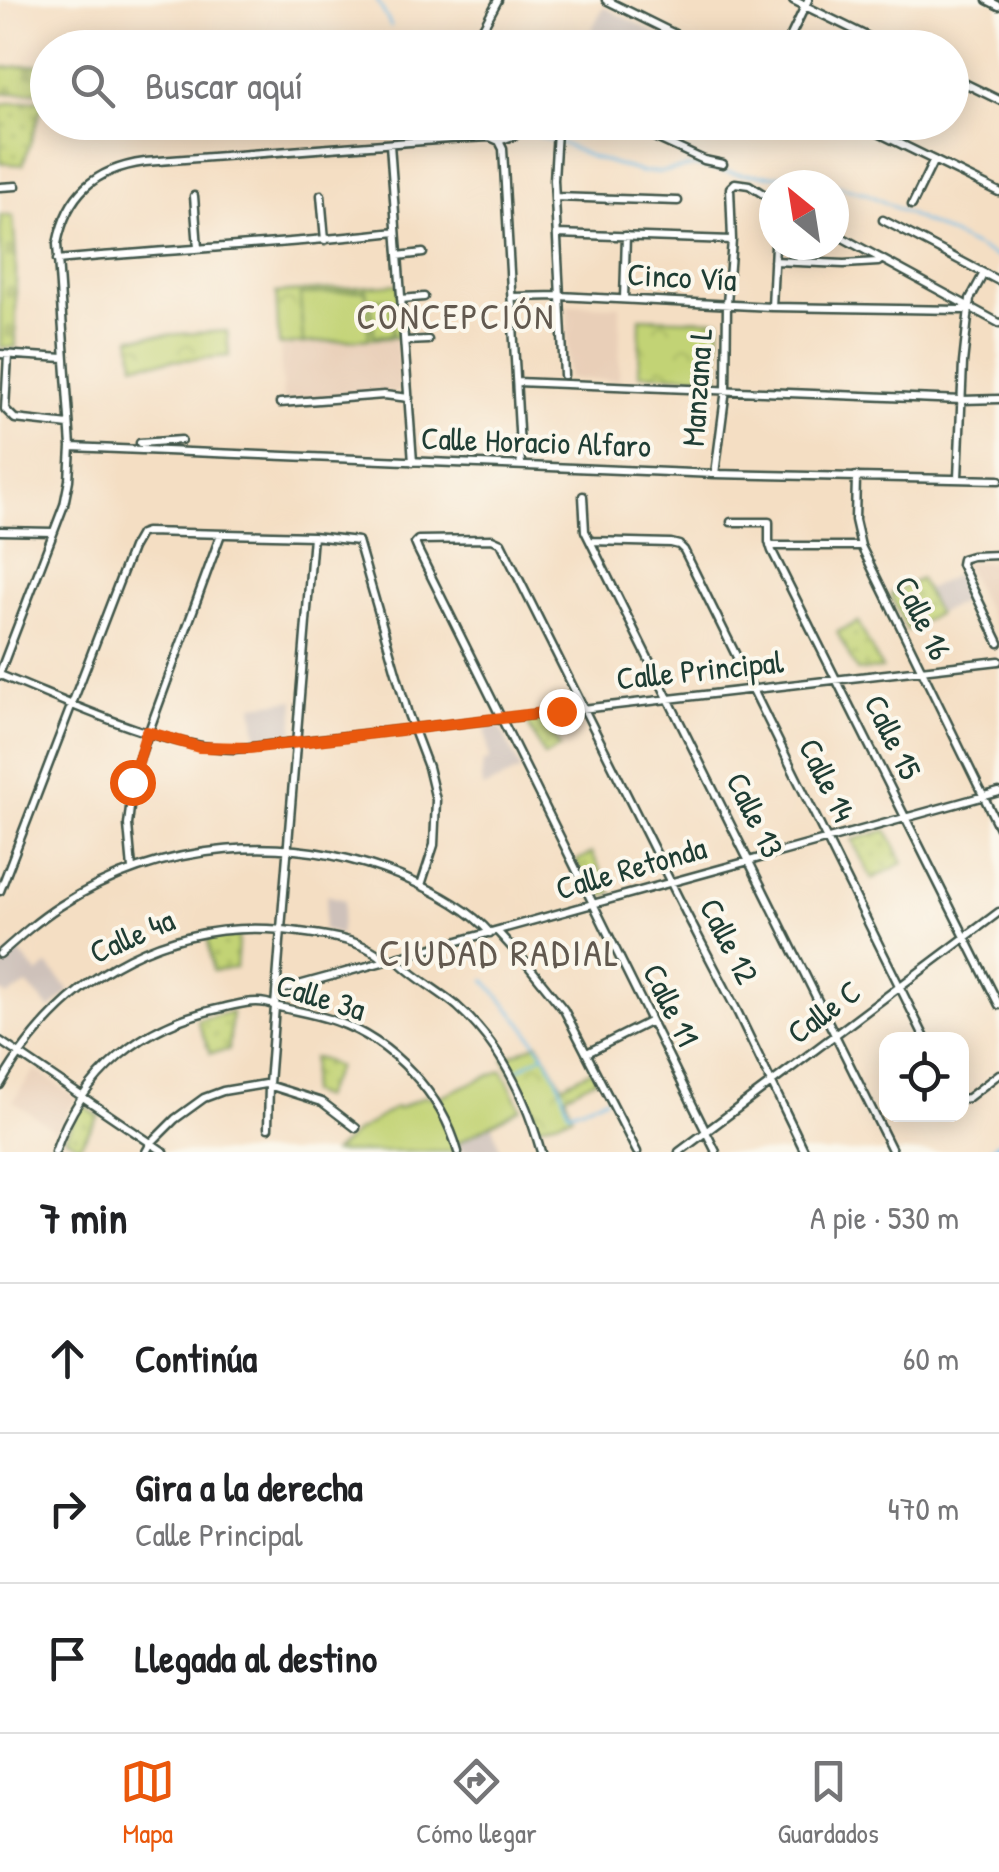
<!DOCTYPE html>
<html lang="es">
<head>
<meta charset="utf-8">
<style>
	:root { --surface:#fff; --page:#f2f2f2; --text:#202124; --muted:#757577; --line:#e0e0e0; --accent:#ea580c }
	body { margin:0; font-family:"Patrick Hand",sans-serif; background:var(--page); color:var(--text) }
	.controls { position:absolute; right:30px; bottom:30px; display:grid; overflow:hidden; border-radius:20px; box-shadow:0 5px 25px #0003 }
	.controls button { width:90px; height:90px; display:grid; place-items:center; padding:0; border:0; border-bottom:2px solid var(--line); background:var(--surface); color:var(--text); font:50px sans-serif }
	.compass { position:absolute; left:759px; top:170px; width:90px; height:90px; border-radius:50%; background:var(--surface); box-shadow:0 5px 25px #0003; rotate:330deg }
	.stop { position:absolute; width:30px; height:30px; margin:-22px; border:8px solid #ea580c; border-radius:50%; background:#fff }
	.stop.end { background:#ea580c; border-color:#fff; box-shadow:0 2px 10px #0008 }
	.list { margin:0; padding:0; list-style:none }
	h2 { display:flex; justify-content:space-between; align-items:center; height:130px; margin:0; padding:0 40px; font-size:42px }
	h2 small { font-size:32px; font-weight:400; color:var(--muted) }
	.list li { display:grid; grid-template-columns:65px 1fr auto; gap:30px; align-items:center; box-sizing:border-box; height:150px; padding:0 40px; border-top:2px solid var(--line) }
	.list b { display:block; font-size:38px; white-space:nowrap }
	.list p { margin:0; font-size:32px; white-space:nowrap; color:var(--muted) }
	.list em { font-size:32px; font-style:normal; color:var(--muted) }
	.icon { flex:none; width:55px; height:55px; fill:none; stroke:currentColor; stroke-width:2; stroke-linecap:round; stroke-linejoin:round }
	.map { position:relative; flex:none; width:999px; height:1152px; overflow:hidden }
	.search { position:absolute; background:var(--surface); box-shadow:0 5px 25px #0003; left:30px; right:30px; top:30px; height:110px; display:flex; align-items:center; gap:25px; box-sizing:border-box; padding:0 35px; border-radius:55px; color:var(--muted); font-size:38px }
	.sheet { height:580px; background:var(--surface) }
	nav { display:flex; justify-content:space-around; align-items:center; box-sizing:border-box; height:140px; border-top:2px solid var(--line); background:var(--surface); font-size:28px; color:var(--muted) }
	nav a { display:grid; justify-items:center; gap:5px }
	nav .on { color:var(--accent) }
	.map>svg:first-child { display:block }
	.built { fill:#e9cfb8 }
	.industrial { fill:#cec1ba }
	.grass { fill:url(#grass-dots); stroke:#708854; stroke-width:2.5 }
	.cemetery { fill:url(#cemetery-stones); stroke:#708854; stroke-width:2.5 }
	.park { fill:url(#park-crowns); stroke:#708854; stroke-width:2.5 }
	.garden { fill:#c2d375; stroke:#708854; stroke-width:2.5 }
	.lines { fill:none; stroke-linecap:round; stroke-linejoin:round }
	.stream { stroke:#6fbee9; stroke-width:2.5 }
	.canal { stroke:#6fbee9; stroke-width:6 }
	.minor-casing { stroke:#3f5549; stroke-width:11 }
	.minor { stroke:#fff; stroke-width:6 }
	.route { stroke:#ea580c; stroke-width:12 }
	.labels { text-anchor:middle; stroke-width:8; stroke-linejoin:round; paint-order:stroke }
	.street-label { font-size:32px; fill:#1f3d34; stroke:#fbf7ec }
	.neighbourhood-label { font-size:35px; letter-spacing:2.5px; fill:#62594f; stroke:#fbf7ec }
	.quarter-label { font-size:38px; letter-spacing:2.5px; fill:#62594f; stroke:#fbf7ec }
</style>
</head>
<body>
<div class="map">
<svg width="999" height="1152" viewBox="0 0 999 1152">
	<defs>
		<pattern id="grass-dots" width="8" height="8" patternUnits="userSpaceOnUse" patternTransform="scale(2.5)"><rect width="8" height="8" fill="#c2d375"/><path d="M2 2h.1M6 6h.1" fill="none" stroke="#a6b666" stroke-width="1.8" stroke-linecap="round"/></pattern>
		<pattern id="cemetery-stones" width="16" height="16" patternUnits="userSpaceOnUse" patternTransform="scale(2.5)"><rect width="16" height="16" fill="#c2d375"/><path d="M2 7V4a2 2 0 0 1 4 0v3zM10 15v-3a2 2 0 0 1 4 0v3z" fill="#a6b666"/></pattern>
		<pattern id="park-crowns" width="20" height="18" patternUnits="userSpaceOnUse" patternTransform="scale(2.5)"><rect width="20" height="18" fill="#c2d375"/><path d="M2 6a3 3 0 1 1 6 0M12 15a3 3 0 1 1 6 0" fill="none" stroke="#a6b666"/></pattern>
	</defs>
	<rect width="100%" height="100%" fill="#fbf7ec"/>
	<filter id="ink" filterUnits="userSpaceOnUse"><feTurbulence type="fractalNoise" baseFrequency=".01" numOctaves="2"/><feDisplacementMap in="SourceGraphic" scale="20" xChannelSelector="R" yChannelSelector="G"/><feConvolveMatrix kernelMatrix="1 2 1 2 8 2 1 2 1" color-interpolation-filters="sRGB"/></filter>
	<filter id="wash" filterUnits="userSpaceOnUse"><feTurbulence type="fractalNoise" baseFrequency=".0048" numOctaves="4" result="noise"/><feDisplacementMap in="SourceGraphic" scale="40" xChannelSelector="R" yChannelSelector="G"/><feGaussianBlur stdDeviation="2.25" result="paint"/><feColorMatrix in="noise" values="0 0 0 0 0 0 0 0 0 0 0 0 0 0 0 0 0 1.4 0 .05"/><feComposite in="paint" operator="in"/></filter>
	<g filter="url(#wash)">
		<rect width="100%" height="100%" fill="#f4dec3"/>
		<path class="built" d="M567,305L620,306L619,380L568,379Z
			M397,339L400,392L283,401L280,347Z
			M966,562H995L999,571V634L965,566Z
			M35,1069L76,1098L56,1131L13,1101Z"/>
		<path class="industrial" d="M604,7L682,47H582Z
			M957,574L968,599L937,614L925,590Z
			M295,700L293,735L257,739L253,705Z
			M499,725L521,770L483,788L481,780L483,762L490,761L485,727Z
			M327,895L345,900L340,935L323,930Z
			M14,947L38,974L48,965L70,991L50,1009L27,985L8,996L0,991V961Z
			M493,1124L500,1152H462L459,1142Z"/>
		<path class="grass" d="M44,100L23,165L0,163V104Z
			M920,579L937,614L907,630L890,594Z
			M858,622L882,669L857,671L837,632Z
			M545,719L560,747L544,756L526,720Z
			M887,830L903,863L872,879L852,840Z
			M592,853L612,893L594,898L576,861Z
			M239,933L236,968L213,971L207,935Z
			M232,1012L229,1050L210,1053L197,1020Z
			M313,1058L321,1059L337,1067L322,1098L309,1093Z
			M81,1104L99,1116L79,1146L65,1137Z"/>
		<path class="cemetery" d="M47,64V91L0,94V68Z
			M0,215L13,216L16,255V348L0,347Z"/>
		<path class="park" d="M398,284L402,337L279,345L276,293Z
			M640,318L720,320L719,376L639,374Z
			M227,331L229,356L134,364L131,337Z
			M538,1043L562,1085L592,1070L597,1079L565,1095L572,1116L538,1126L530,1103L504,1059Z"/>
		<path class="garden" d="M366,290L369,339L303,343L300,295Z
			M390,299L393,335L374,336L371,300Z
			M502,1070L521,1108L459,1142L455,1152H333L355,1133L396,1107L397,1109L425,1096L436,1098Z"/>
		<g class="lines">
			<path class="stream" d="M377,0L391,26
				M498,122L563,144L591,157L641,172H662L695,166L742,174L786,176L832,185
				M834,185L865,193L999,258
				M485,980L526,1028L543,1053
				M514,1072L544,1054L557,1078L569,1112L606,1098"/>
			<path class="canal" d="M989,1152L999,1144"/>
		</g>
	</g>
	<g filter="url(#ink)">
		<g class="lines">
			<g class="minor-casing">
				<path id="minor" d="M606,0L703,48
					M793,0L891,48
					M987,0L999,6
					M468,48L484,26L498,0
					M504,48L514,35
					M785,48L808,0
					M952,77L999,100
					M856,122L999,192
					M524,127L557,131H630L654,137L704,160L723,164
					M557,131L554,180L564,375
					M450,139V122
					M499,141L503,149L521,465
					M499,141L516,135
					M390,144L413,462
					M0,187L16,186
					M321,195L325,240
					M194,196L198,248
					M555,197L678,201
					M912,205L934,160
					M883,220L999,281
					M834,233L999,323
					M557,234L732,240
					M398,256L423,253
					M57,260C170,249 283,245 396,232
					M774,261L844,264L878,262L882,259
					M512,297L559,296L772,307L961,310L969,308
					M401,299L424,297
					M624,299L626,236
					M772,307L775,245
					M405,341L428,340
					M0,354L64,358
					M8,355L5,409L15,419L69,425
					M517,382L962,400L999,399
					M280,403L384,395L409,398
					M140,443L181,440
					M71,447L715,474L999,480
					M715,474L726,389L727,304L732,240L730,188L735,183L749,185L774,201
					M856,476L855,520L861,546L999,828
					M958,478L963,363L970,299L984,273
					M583,496L585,531L893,1152
					M731,522H769V542L772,551L999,1005
					M0,531L53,532
					M591,541L671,543L679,545L684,550L926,1040
					M770,546H861
					M999,555L972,556L962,559L961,564L999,643
					M0,672L64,505L69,480L71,447L57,244C67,194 94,169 145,162L450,139L490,137L499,141
					M0,675C71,703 158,747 234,749L999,661
					M132,869L128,825L134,772L221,534
					M0,891L132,548L140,534L146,532L313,536L358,541L408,714L428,767L436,800L434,845L421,885
					M497,931L527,964L564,1010L637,1152
					M0,954C19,937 38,920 60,906C161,841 289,831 400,876C431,889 468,907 490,933
					M396,959C410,975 439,991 457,1006C500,1044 526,1098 541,1152
					M277,991L999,792
					M0,1041L164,1152
					M587,1053L651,1021
					M0,1085C65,971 177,912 307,933C331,936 369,942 385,961
					M962,1099L968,1098L999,1074
					M268,1128L269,1084L281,929L313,536
					M55,1152C82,1073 142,1024 222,1008C239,1004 259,998 275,1006C295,1011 316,1014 335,1021C392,1041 442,1094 458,1152
					M146,1152L151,1143L175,1119L204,1098L223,1091L265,1084L322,1102L356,1128
					M679,1152L999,912
					M716,1152L418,550L415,543L418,540L492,539L501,543L686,913L736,1009L805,1152"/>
			</g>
			<use href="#minor" class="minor"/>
		</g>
	</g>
	<g class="lines" filter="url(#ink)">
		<path class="route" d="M132,782L147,732L199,747L249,748L561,711"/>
	</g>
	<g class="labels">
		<g class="street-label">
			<text transform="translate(682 277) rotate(3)" y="11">Cinco Vía</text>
			<text transform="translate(697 387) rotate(-86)" y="11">Manzana L</text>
			<text transform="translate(536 442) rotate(2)" y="11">Calle Horacio Alfaro</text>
			<text transform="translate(923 618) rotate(64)" y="11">Calle 16</text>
			<text transform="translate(700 670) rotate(-6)" y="11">Calle Principal</text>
			<text transform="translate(893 737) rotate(64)" y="11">Calle 15</text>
			<text transform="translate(827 780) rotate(64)" y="11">Calle 14</text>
			<text transform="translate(755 815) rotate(64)" y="11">Calle 13</text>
			<text transform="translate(631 868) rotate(-16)" y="11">Calle Retonda</text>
			<text transform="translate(132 936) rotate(-24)" y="11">Calle 4a</text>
			<text transform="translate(729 941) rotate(63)" y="11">Calle 12</text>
			<text transform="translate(321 997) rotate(17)" y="11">Calle 3a</text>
			<text transform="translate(671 1005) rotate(64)" y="11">Calle 11</text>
			<text transform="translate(824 1012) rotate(-37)" y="11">Calle C</text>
		</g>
		<g class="neighbourhood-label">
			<text x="456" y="329">CONCEPCIÓN</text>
		</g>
		<g class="quarter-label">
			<text x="500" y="966">CIUDAD RADIAL</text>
		</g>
	</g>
</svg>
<div class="controls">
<button><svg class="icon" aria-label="locate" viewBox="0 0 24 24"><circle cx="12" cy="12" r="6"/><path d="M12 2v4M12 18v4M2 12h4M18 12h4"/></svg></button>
</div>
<svg class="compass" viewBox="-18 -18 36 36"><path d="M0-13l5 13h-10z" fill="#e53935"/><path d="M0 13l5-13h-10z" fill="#757577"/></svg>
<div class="stop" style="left:132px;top:782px"></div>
<div class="stop end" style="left:561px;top:711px"></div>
<div class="search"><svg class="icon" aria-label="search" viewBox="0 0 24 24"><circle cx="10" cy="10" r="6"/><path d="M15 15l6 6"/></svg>Buscar aquí</div>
</div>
<section class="sheet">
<h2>7 min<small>A pie · 530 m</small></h2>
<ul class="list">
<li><svg class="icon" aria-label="ahead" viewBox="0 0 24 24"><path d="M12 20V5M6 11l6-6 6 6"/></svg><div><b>Continúa</b></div><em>60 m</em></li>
<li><svg class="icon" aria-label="right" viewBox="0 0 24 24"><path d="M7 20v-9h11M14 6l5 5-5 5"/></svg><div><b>Gira a la derecha</b><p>Calle Principal</p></div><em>470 m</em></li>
<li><svg class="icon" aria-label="arrive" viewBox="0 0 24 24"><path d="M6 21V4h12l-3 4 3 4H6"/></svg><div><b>Llegada al destino</b></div></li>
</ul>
</section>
<nav>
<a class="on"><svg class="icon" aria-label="map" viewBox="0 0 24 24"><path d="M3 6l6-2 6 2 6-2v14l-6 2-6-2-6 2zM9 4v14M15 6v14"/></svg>Mapa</a>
<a><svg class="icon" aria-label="directions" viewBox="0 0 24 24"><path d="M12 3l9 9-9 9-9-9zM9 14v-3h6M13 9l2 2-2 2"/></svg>Cómo llegar</a>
<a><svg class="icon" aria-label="saved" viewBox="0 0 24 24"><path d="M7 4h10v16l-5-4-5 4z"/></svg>Guardados</a>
</nav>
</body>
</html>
